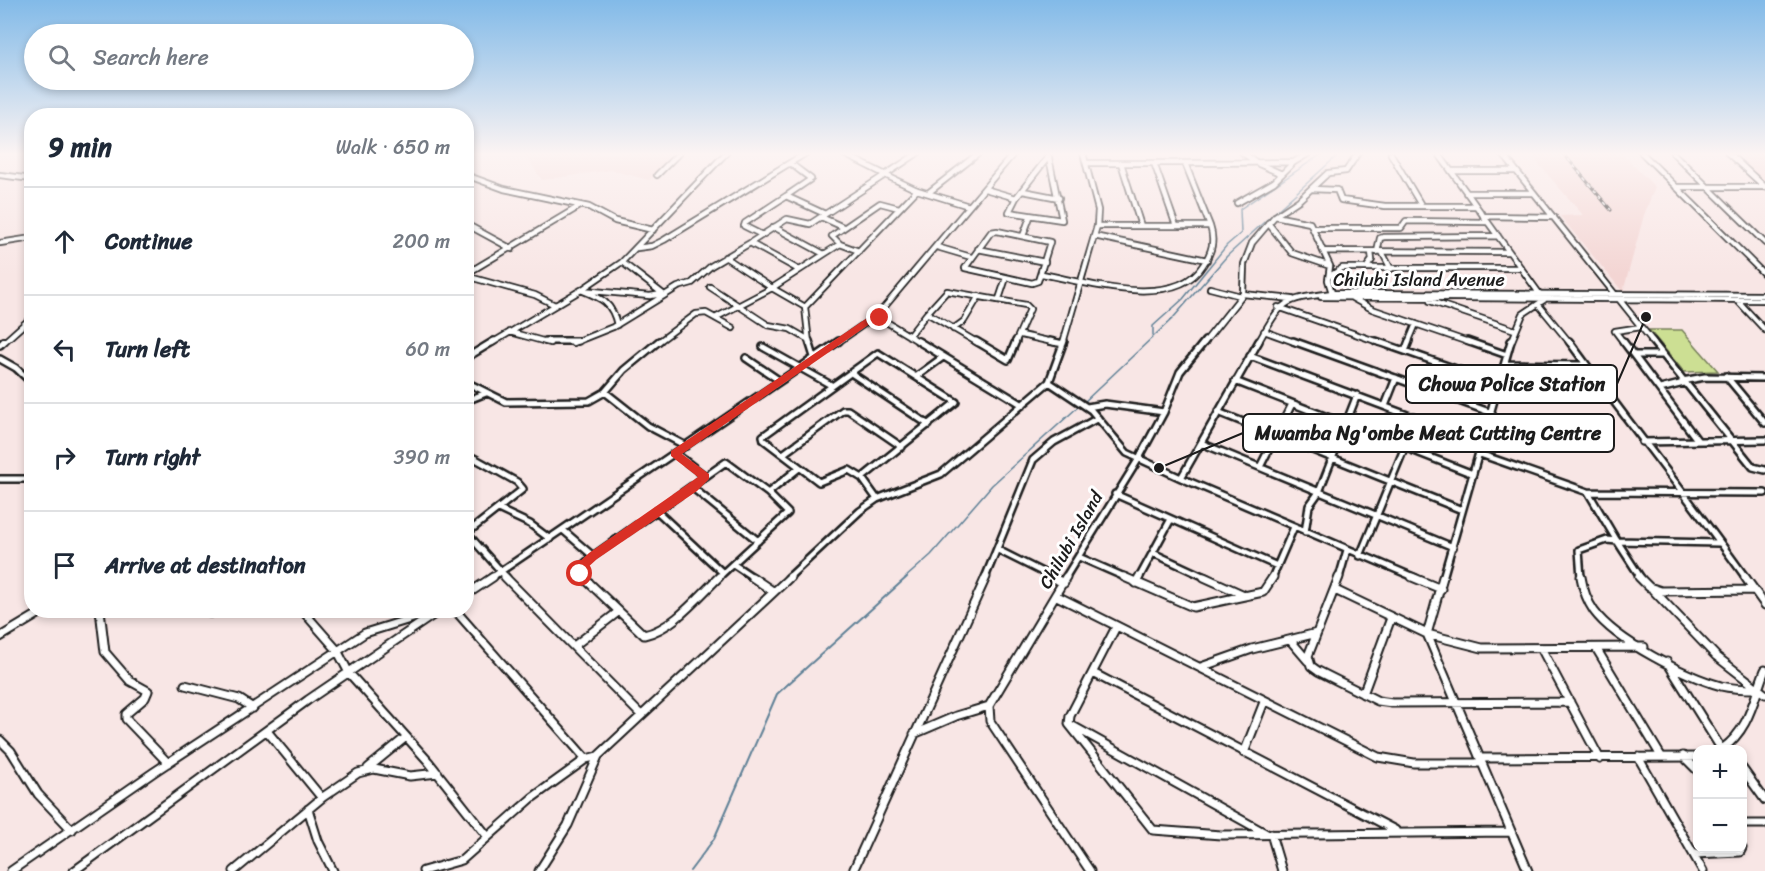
<!DOCTYPE html>
<html lang="en">
<head>
<meta charset="utf-8">
<style>
	:root { --surface:#fff; --page:#f6f6f7; --text:#1f2937; --muted:#747a83; --line:#e0e1e3 }
	body { margin:0; font-family:Sriracha,sans-serif; background:var(--page); color:var(--text) }
	.controls { position:absolute; right:18px; bottom:18px; display:grid; overflow:hidden; border-radius:12px; box-shadow:0 3px 9px #0003 }
	.controls button { width:54px; height:54px; display:grid; place-items:center; padding:0; border:0; border-bottom:2px solid var(--line); background:var(--surface); color:var(--text); font:30px sans-serif }
	.stop { position:absolute; width:18px; height:18px; margin:-14px; border:4px solid #d93025; border-radius:50%; background:#fff }
	.stop.end { background:#d93025; border-color:#fff; box-shadow:0 2px 6px #0008 }
	.list { margin:0; padding:0; list-style:none }
	h2 { display:flex; justify-content:space-between; align-items:center; height:78px; margin:0; padding:0 24px; font-size:26px }
	h2 small { font-size:20px; font-weight:400; color:var(--muted) }
	.list li { display:grid; grid-template-columns:39px 1fr auto; gap:18px; align-items:center; box-sizing:border-box; height:108px; padding:0 24px; border-top:2px solid var(--line) }
	.list b { display:block; font-size:22px; white-space:nowrap }
	.list em { font-size:20px; font-style:normal; color:var(--muted) }
	.icon { flex:none; width:33px; height:33px; fill:none; stroke:currentColor; stroke-width:2; stroke-linecap:round; stroke-linejoin:round }
	.map { position:relative; flex:none; width:1765px; height:871px; overflow:hidden }
	.search { position:absolute; background:var(--surface); box-shadow:0 3px 9px #0003; left:24px; top:24px; width:450px; height:66px; display:flex; align-items:center; gap:15px; box-sizing:border-box; padding:0 21px; border-radius:33px; color:var(--muted); font-size:22px }
	.panel { position:absolute; background:var(--surface); box-shadow:0 3px 9px #0003; left:24px; top:108px; width:450px; height:510px; border-radius:24px }
	.map>svg:first-child { display:block }
	.built { fill:#f3d5d3 }
	.green { fill:#ccdf93; stroke:#747e58; stroke-width:1.5 }
	.lines { fill:none; stroke-linecap:round; stroke-linejoin:round }
	.stream-far1 { stroke:#5e8096; stroke-width:1.5 }
	.stream { stroke:#5e8096; stroke-width:2 }
	.minor-far2-casing { stroke:#1c1c1c; stroke-width:8 }
	.minor-far1-casing { stroke:#1c1c1c; stroke-width:10 }
	.minor-casing { stroke:#1c1c1c; stroke-width:11 }
	.minor-far2 { stroke:#fff; stroke-width:4.5 }
	.minor-far1 { stroke:#fff; stroke-width:5 }
	.minor { stroke:#fff; stroke-width:7 }
	.rail-casing { stroke:#1c1c1c; stroke-width:3 }
	.rail { stroke:#fff; stroke-width:1.5; stroke-dasharray:4; stroke-linecap:butt }
	.route { fill:#d93025 }
	.labels { text-anchor:middle; stroke-width:6; stroke-linejoin:round; paint-order:stroke }
	.street-label { font-size:18px; fill:#1c1c1c; stroke:#fff }
	.leader { fill:none; stroke:#1c1c1c; stroke-width:2 }
	.callout-dot { fill:#1c1c1c; stroke:#fff; stroke-width:2 }
	.callout { fill:#fff; stroke:#1c1c1c; stroke-width:2 }
	.callout-label { font-size:20px; text-anchor:middle; font-weight:bold; fill:#1c1c1c }
</style>
</head>
<body>
<div class="map">
<svg width="1765" height="871" viewBox="0 0 1765 871">
	<rect width="100%" height="100%" fill="#f8e6e5"/>
	<filter id="ink" filterUnits="userSpaceOnUse"><feTurbulence type="fractalNoise" baseFrequency=".0167" numOctaves="2"/><feDisplacementMap in="SourceGraphic" scale="12" xChannelSelector="R" yChannelSelector="G"/><feConvolveMatrix kernelMatrix="1 2 1 2 8 2 1 2 1" color-interpolation-filters="sRGB"/></filter>
	<g filter="url(#ink)">
		<path class="built" d="M524,153H678L649,180L611,170L542,180Z
			M1529,153H1621L1655,187L1644,215L1623,292L1560,216L1583,215Z
			M1730,153H1765V184Z"/>
		<path class="green" d="M1649,330H1682L1718,371L1684,372Z"/>
		<g class="lines">
			<path class="stream-far1" d="M1153,335V326L1183,299L1227,245L1241,233L1240,209L1323,153
				M1083,403L1173,318L1227,256L1340,153
				M905,578L931,555L992,485L1079,406"/>
			<path class="stream" d="M690,871L714,839L777,694L907,577"/>
			<g class="minor-far2-casing">
				<path id="minor-far2" d="M842,153L886,175
					M1048,153L1062,220L1009,212L1016,198L1048,157
					M1243,153L1256,162
					M1438,153L1544,300L1523,314L1511,343
					M1502,153L1654,343
					M1642,153L1765,275
					M1673,153L1765,243
					M1728,153L1765,187
					M1391,154L1421,205
					M1294,162L1309,153
					M1086,163H1185L1210,226H1097
					M1121,163L1141,226
					M1154,163L1176,226
					M1185,163L1294,162L1274,182L1237,203
					M1259,164L1282,174
					M1451,171H1516
					M0,175L32,179
					M466,175L504,189L589,207L615,221L653,230
					M657,175L679,153
					M885,175L918,153
					M1676,187H1765
					M985,189L1016,198
					M1312,189L1337,190L1341,200L1385,206H1476
					M1023,191L1059,198
					M928,193L979,153
					M1466,193H1534
					M786,196L811,179L790,163
					M1275,216L1310,223L1330,266L1328,280L1332,293
					M1483,216L1554,217
					M821,217L843,227
					M1268,223L1292,253L1330,266
					M466,224L512,249
					M774,227L824,254
					M1313,228H1401L1406,221L1487,222
					M997,231L1050,242L1038,281L1032,283L965,268L991,232Z
					M762,235L744,226L745,223L786,196L825,214
					M1023,236L1030,217
					M1094,236L1207,260
					M0,243L32,238
					M840,244L772,288L805,307L917,190
					M937,247L971,257
					M637,248L652,246L664,240L806,153
					M978,249L1045,262
					M859,251L840,244L832,236L880,203L899,208
					M1323,251L1509,252
					M1377,252L1380,238L1384,237L1498,236
					M1382,252L1391,269
					M622,262L663,294
					M1366,268H1521
					M799,270L750,243L787,219L810,224L885,175L917,190L969,206
					M466,274L580,206
					M1042,274C1085,282 1175,311 1203,265C1212,252 1215,241 1210,226
					M466,276L535,295L555,305
					M1330,276L1342,268H1366L1372,260L1371,252
					M710,287L768,325L790,329L809,340
					M1210,288L1241,296
					M1243,294L1292,299
					M1321,297L1765,300
					M1352,298L1372,309L1471,343
					M999,299L1006,278
					M1430,301L1515,330
					M1738,301L1765,330
					M1538,304L1570,343
					M805,307L809,343
					M1278,307L1381,343
					M927,313L978,343
					M927,313L947,291L1026,305L1030,309L1015,343
					M876,317L1014,153
					M715,318L772,288L725,257
					M617,325C612,302 601,298 581,290L650,296L662,294
					M953,329L964,321L979,296
					M1264,331L1297,343
					M510,332L550,343
					M1021,335L1057,343
					M909,336L927,313
					M3,343L32,317
					M492,343L581,290L622,262L726,153
					M573,343L613,327L678,287L692,283L711,266L750,243
					M657,343L696,314L706,313L733,328
					M837,343L873,318H880L921,343
					M1063,343L1097,226L1098,210L1083,153
					M1204,343L1243,294L1244,264L1252,243L1275,216L1299,200L1328,173L1346,171L1358,153
					M1258,343C1283,299 1282,300 1332,293L1765,295
					M1408,343L1416,324
					M1624,343L1615,331L1641,327"/>
			</g>
			<g class="minor-far1-casing">
				<path id="minor-far1" d="M545,341H578
					M809,341L814,357
					M918,341L1023,405
					M976,341L1008,360L1016,341
					M1050,341L1063,344
					M1293,341L1492,413
					M1376,341L1499,384
					M1467,341L1507,355
					M1569,341C1627,421 1689,498 1746,578
					M1623,341L1698,441
					M1652,341L1753,467L1765,470
					M0,345L4,341
					M763,347L831,385
					M1405,351L1409,341
					M878,353L956,402L862,478L849,470L819,482L764,440L763,436Z
					M1634,355H1662
					M1250,356L1482,443
					M466,358L494,341
					M746,358L780,381
					M0,359L16,368L32,383
					M1506,364L1585,365
					M851,373L929,425
					M917,376L943,357
					M1726,376L1765,423
					M1235,381L1473,474
					M1682,381L1705,377L1765,378
					M466,382L506,402L589,401L605,392L624,370L659,341
					M1049,382L1091,410L1127,453L1181,478L1259,341
					M1660,389L1684,383
					M605,392L648,426L686,446
					M466,401L486,393
					M1385,406L1396,378
					M1087,407L1105,404L1164,412
					M1218,412L1462,510
					M1642,442L1765,440
					M1201,443L1453,547
					M675,453L705,476
					M783,454L843,410H848L902,447
					M1480,454L1588,492L1765,493
					M1260,467L1292,404
					M862,478L877,499
					M1181,478L1416,578
					M0,479H32
					M693,488L758,541
					M1588,492L1617,541L1719,543
					M768,493L799,468
					M1115,494L1277,566
					M498,509L530,524L550,539
					M658,512L723,573
					M563,530L593,556
					M466,532L507,578
					M1305,532L1309,506L1319,492L1357,395
					M467,533L523,489L517,482L474,458
					M998,550L1054,578
					M1153,553L1207,578
					M1360,556L1404,449L1413,416
					M1079,557L1127,578
					M733,564L754,578
					M491,578L839,341
					M584,578L580,574L581,567L593,556L726,462L768,493L788,513L723,573
					M718,578L723,573
					M788,578L860,511L877,499L941,474L1049,382L1064,341
					M985,578L1033,460L1054,442L1098,418
					M1065,578L1138,460L1164,412L1180,372L1205,341
					M1139,578L1171,519
					M1272,578L1294,527
					M1339,578L1347,550
					M1443,578L1511,341
					M1581,578L1579,550L1607,540L1617,541L1641,578"/>
			</g>
			<g class="minor-casing">
				<path id="minor" d="M505,577L641,715
					M583,577L644,635C673,629 698,597 719,577
					M752,577L774,592
					M1051,577L1064,583
					M1066,577L989,706L990,721L1090,871
					M1124,577L1193,607L1263,592L1273,577
					M1204,577L1244,595
					M1339,577L1308,656L1311,666L1318,671L1378,701L1392,703L1570,702
					M1412,577L1441,589
					M1443,577L1427,634L1482,648L1644,647
					M1581,577C1583,589 1587,601 1594,611C1616,641 1685,676 1721,686C1733,689 1746,689 1758,689
					M1639,577L1649,587L1661,591L1753,590
					M1745,577L1765,605
					M1136,583L1139,577
					M1335,590L1427,634L1528,871
					M1653,590L1716,656L1765,694
					M466,595L493,577
					M1057,596L1378,757L1414,763H1482
					M100,610L105,652L130,681L148,691L145,698L126,714V719L168,763
					M207,610L210,613
					M302,610L337,650L349,673L428,761L488,837
					M455,610L586,759L598,756L790,577
					M1116,627L1070,716L1069,724L1153,830L1221,835L1511,832
					M0,637L45,610
					M1290,640L1308,661
					M574,646L618,612
					M1541,648L1600,759
					M1596,648L1661,756
					M1667,662L1722,750
					M1201,667L1252,649L1317,633
					M1093,673L1395,830
					M185,685L239,699L253,708
					M1363,694L1391,618
					M1071,725L1267,834
					M267,731L321,797
					M914,734L956,716L989,706
					M0,740L11,751L38,794L72,830
					M1722,749C1750,729 1753,700 1765,670
					M1244,753L1264,702
					M1683,756L1698,771
					M1638,757L1703,871
					M1480,758L1698,757
					M368,768L406,737
					M1742,768L1765,800
					M308,809L318,841L333,871
					M1742,824H1765
					M1271,834L1282,871
					M1694,854L1740,852L1742,848
					M11,871L154,772L365,633L439,610
					M74,871L308,700L436,613
					M234,871L323,797L358,773L374,769L410,776L438,773
					M423,871L462,860L532,798L586,759
					M539,871L568,825L598,756
					M853,871L986,577"/>
			</g>
			<use href="#minor-far2" class="minor-far2"/>
			<use href="#minor-far1" class="minor-far1"/>
			<use href="#minor" class="minor"/>
			<g class="rail-casing">
				<path id="rail" d="M1563,153L1611,210"/>
			</g>
			<use href="#rail" class="rail"/>
		</g>
	</g>
	<linearGradient id="sky" x2="0" y2="1"><stop stop-color="#82bae8"/><stop offset="0.56" stop-color="#fcf4f3"/><stop offset="1" stop-color="#fcf4f3" stop-opacity="0"/></linearGradient>
	<rect width="1765" height="275" fill="url(#sky)"/>
	<path class="route" d="M870,316L885,318L874,321L682,454L709,474V479L697,491L597,559L586,569L584,577H576L577,564L589,553L698,477L671,456V451Z"/>
	<g class="labels">
		<g class="street-label">
			<text x="1419" y="286">Chilubi Island Avenue</text>
			<text transform="translate(1071 540) rotate(-60)" y="6">Chilubi Island</text>
		</g>
	</g>
	<path class="leader" d="M1646 317L1617 384M1159 468L1243 433"/>
	<g class="callout-dot">
		<circle cx="1646" cy="317" r="6"/>
		<circle cx="1159" cy="468" r="6"/>
	</g>
	<g class="callout">
		<rect x="1406" y="365" width="211" height="38" rx="6"/>
		<rect x="1243" y="414" width="371" height="38" rx="6"/>
	</g>
	<g class="callout-label">
		<text x="1512" y="391">Chowa Police Station</text>
		<text x="1428" y="440">Mwamba Ng'ombe Meat Cutting Centre</text>
	</g>
</svg>
<div class="controls">
<button>+</button>
<button>−</button>
</div>
<div class="stop" style="left:580px;top:574px"></div>
<div class="stop end" style="left:880px;top:318px"></div>
<div class="search"><svg class="icon" aria-label="search" viewBox="0 0 24 24"><circle cx="10" cy="10" r="6"/><path d="M15 15l6 6"/></svg>Search here</div>
<section class="panel">
<h2>9 min<small>Walk · 650 m</small></h2>
<ul class="list">
<li><svg class="icon" aria-label="ahead" viewBox="0 0 24 24"><path d="M12 20V5M6 11l6-6 6 6"/></svg><div><b>Continue</b></div><em>200 m</em></li>
<li><svg class="icon" aria-label="left" viewBox="0 0 24 24"><path d="M17 20v-9H6M10 6l-5 5 5 5"/></svg><div><b>Turn left</b></div><em>60 m</em></li>
<li><svg class="icon" aria-label="right" viewBox="0 0 24 24"><path d="M7 20v-9h11M14 6l5 5-5 5"/></svg><div><b>Turn right</b></div><em>390 m</em></li>
<li><svg class="icon" aria-label="arrive" viewBox="0 0 24 24"><path d="M6 21V4h12l-3 4 3 4H6"/></svg><div><b>Arrive at destination</b></div></li>
</ul>
</section>
</div>
</body>
</html>
